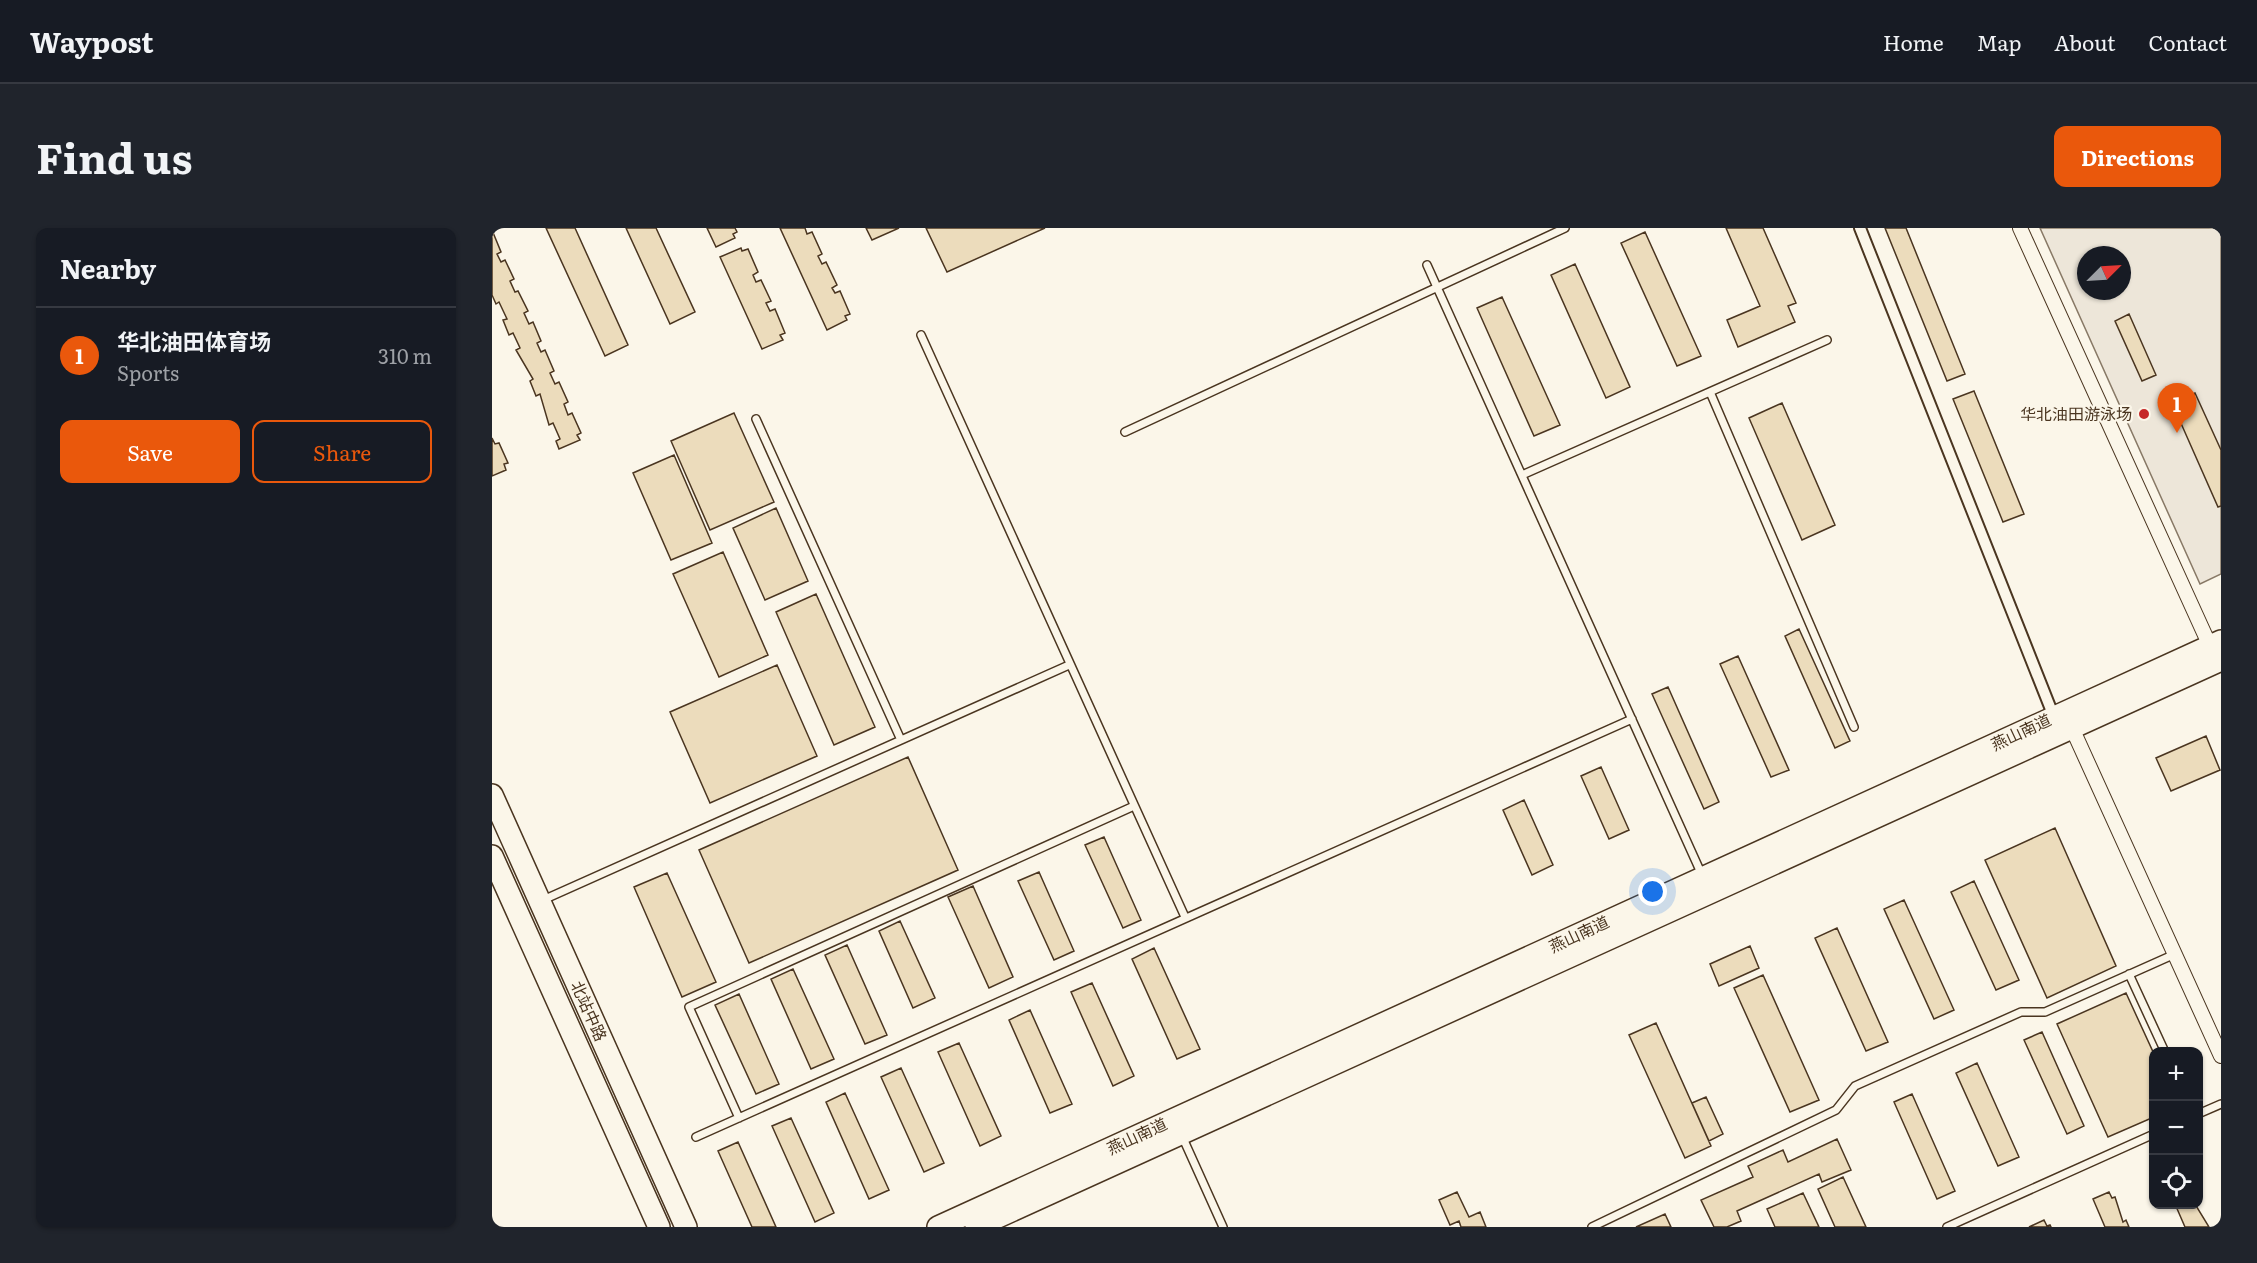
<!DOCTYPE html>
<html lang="en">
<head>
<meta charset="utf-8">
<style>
	:root { --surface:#171b24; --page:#20242c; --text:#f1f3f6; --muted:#9ea1a6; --line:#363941; --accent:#ea580c }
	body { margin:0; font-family:Literata,"Noto Sans SC",serif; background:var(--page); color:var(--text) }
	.controls { position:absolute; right:18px; bottom:18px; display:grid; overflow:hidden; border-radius:12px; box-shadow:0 2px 4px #0004 }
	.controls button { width:54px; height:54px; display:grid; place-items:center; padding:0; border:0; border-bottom:2px solid var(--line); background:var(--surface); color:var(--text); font:30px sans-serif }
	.compass { position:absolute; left:1585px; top:18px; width:54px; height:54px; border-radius:50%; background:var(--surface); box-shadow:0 2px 4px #0004; rotate:66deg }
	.you { position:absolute; left:1161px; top:664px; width:21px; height:21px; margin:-15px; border:4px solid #fff; border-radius:50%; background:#1a73e8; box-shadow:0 0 0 9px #1a73e833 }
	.badge { display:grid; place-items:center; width:39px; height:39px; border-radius:50%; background:var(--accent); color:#fff; font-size:20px; font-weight:700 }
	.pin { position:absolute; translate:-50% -50px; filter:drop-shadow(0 2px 3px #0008) }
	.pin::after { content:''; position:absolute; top:32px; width:21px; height:18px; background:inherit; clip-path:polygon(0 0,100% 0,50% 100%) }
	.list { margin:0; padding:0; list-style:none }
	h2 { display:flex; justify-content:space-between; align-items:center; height:78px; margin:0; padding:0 24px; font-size:26px }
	h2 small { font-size:20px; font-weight:400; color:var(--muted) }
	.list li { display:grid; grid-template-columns:39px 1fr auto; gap:18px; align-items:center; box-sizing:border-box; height:96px; padding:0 24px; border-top:2px solid var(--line) }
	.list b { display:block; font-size:22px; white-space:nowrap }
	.list p { margin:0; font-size:20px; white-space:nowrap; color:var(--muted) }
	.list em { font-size:20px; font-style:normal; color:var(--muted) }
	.actions { display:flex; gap:12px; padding:18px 24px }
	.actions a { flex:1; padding:14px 0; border:2px solid var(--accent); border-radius:12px; text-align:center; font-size:21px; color:var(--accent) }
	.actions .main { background:var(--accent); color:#fff }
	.icon { flex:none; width:33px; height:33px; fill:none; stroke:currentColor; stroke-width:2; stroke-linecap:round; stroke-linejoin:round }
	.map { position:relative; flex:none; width:1729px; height:999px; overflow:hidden; border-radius:12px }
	header { display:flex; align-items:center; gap:36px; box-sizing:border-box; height:84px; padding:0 30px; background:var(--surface); border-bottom:2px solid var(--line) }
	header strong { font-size:28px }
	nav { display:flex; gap:33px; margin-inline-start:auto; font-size:21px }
	.intro { display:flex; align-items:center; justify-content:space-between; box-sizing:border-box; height:144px; padding:0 36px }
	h1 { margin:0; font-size:42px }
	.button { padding:15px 27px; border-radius:12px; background:var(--accent); color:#fff; font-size:21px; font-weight:700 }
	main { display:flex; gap:36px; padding:0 36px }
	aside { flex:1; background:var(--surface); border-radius:12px; box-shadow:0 2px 4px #0004 }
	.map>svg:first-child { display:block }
	.green { fill:#ede6d9; stroke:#887966; stroke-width:1.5; fill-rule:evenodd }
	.building { fill:#ecdcbc; stroke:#4a3520; stroke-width:1.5 }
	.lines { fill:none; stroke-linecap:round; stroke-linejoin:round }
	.service-casing { stroke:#4a3520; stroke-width:10 }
	.pedestrian-casing { stroke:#4a3520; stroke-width:14 }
	.minor-casing { stroke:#4a3520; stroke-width:16 }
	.primary-casing { stroke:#4a3520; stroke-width:24 }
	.service { stroke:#fbf6e9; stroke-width:7 }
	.pedestrian { stroke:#fbf6e9; stroke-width:10 }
	.minor { stroke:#fbf6e9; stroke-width:14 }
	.primary { stroke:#fbf6e9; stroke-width:21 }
	.poi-dot { fill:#c62828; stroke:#fbf6e9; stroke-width:2 }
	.labels { text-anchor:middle; stroke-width:4.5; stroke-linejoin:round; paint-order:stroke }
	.poi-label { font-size:16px; fill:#4a3520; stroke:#fbf6e9; text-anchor:end }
	.street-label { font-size:16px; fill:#4a3520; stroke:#fbf6e9 }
</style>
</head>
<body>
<header>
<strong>Waypost</strong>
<nav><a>Home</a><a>Map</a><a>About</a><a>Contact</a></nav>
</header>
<div class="intro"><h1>Find us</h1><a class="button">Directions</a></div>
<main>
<aside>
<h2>Nearby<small></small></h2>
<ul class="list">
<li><span class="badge">1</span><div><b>华北油田体育场</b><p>Sports</p></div><em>310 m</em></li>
</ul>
<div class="actions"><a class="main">Save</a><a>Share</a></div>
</aside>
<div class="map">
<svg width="1729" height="999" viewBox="0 0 1729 999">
	<rect width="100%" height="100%" fill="#fbf6e9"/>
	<path class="green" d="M1548,0H1729V346L1708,356ZM1594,27H1630V63H1594Z"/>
	<path class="building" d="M54,0H83L136,117L113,128Z
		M134,0H164L203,84L178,96Z
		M215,0H243L245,4L241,6L243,10L224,19Z
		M288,0H313L315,6L320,4L330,26L326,28L330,36L334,34L345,57L340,60L343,65L348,63L358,86L353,88L355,92L335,102Z
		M374,0H407L380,12Z
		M434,0H553L455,44Z
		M1234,0H1271L1304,75L1296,78L1303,94L1246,119L1235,92L1268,78Z
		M1393,0H1414L1473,146L1455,153Z
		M0,2L9,24L5,26L9,34L13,32L22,51L18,53L23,64L26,63L36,83L32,85L37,96L41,94L49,113L45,115L49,124L53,122L62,143L58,145L63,156L67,154L76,174L72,176L76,187L80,185L89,205L85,207L88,212L67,221L64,213L68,211L61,195L57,197L48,166L44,168L38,153L41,151L24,122L28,120L21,105L17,107L11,92L15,91L7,74L4,76L0,67Z
		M1153,4L1209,128L1185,138L1129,15Z
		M249,20L250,23L256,21L266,44L261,47L264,54L269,52L279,73L274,75L278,83L283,81L293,105L288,107L291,112L270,121L228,29Z
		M1083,36L1138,159L1114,170L1059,47Z
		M1010,69L1068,197L1042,208L985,80Z
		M1637,86L1664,147L1650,153L1623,93Z
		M1482,163L1532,286L1511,294L1461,171Z
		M1703,165L1729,222V278L1726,279L1680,175Z
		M1290,175L1343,297L1310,312L1257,190Z
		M242,185L282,274L218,302L179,213Z
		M0,210L3,216L7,215L16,235L12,236L14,242L0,248Z
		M182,227L220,315L179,332L141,245Z
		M284,280L316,353L273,372L241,300Z
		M231,324L276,427L227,449L181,346Z
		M324,366L383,499L342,517L284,384Z
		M1307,401L1358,513L1343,520L1293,408Z
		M1246,428L1297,542L1279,549L1228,436Z
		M285,437L325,528L218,575L178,484Z
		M1176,459L1227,574L1212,581L1160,466Z
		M1714,508L1728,542L1679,563L1664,530Z
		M416,529L466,642L257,735L207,622Z
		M1109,539L1137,602L1117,611L1089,548Z
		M1032,572L1061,637L1040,647L1011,582Z
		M1563,600L1624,738L1555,770L1493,632Z
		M612,609L649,692L631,700L593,617Z
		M547,644L582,723L562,732L526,653Z
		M175,645L224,754L190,769L142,659Z
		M1482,653L1527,752L1504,762L1459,664Z
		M481,658L521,749L497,760L456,669Z
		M1412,672L1462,782L1442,791L1392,681Z
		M408,693L443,770L421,780L387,703Z
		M1345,700L1396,814L1374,823L1323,710Z
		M355,717L395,807L373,816L333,727Z
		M1258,718L1267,740L1227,758L1218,736Z
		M662,720L708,821L685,831L640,731Z
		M301,741L342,831L319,841L279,751Z
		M1271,747L1327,872L1298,884L1242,760Z
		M600,755L642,848L621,858L579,764Z
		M1634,765L1662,826V889L1616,909L1565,796Z
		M247,766L287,856L264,866L223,777Z
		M538,782L580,876L558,885L517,792Z
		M1164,795L1219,918L1193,930L1137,807Z
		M1550,804L1592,898L1575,906L1532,812Z
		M467,815L509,908L488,918L446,824Z
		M1485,835L1527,929L1506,938L1464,845Z
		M409,840L452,935L432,944L389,849Z
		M353,865L397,962L377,971L334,874Z
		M1420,866L1463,963L1445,971L1402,874Z
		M1214,869L1231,906L1217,913L1200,875Z
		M299,890L342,985L323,994L280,898Z
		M1345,911L1359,942L1330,954L1327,946L1245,983L1249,993L1235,999H1222L1209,972L1261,949L1256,938L1291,922L1296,934Z
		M246,914L284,999H260L226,923Z
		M1351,949L1374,999H1343L1326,961Z
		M965,964L977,989L988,984L994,999H969L967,993L958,997L947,972Z
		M1617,964L1620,970L1623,969L1631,994L1634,992L1637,999H1613L1601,971Z
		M1311,965L1327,999H1283L1275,981Z
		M1683,976H1703L1717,999H1693Z
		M1173,986L1179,999H1144Z
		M1552,992L1555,998L1558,997L1559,999H1537Z"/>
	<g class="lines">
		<g class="service-casing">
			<path id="service" d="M935,37L1210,647
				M429,107L693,689
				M1218,164L1362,499
				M264,191L409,512
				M633,204L1073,0
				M1030,247L1335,112
				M51,672L577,437
				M1637,746L1673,824
				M1706,886L1729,876
				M247,890L197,779L642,578
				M690,908L731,999
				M204,909L1140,491
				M1100,999L1344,882L1363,858L1529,784H1553L1683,726
				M1455,999L1662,906"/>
		</g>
		<g class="pedestrian-casing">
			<path id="pedestrian" d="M1368,0L1562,489"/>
		</g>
		<g class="minor-casing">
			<path id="minor" d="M1528,0L1718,418
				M1580,500L1729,828"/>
		</g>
		<g class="primary-casing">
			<path id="primary" d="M0,567L194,999
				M0,628L167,999
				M446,999L1729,413
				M484,999L1729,432"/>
		</g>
		<use href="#service" class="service"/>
		<use href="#pedestrian" class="pedestrian"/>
		<use href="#minor" class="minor"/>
		<use href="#primary" class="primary"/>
	</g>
	<circle class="poi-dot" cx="1652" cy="186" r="6"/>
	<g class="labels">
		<g class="poi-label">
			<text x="1640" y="192">华北油田游泳场</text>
		</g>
		<g class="street-label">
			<text transform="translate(1529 504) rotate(-25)" y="6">燕山南道</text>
			<text transform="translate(1087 706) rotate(-25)" y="6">燕山南道</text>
			<text transform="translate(97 783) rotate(66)" y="6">北站中路</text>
			<text transform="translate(645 908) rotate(-25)" y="6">燕山南道</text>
		</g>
	</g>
</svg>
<div class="controls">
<button>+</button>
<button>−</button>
<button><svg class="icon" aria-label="locate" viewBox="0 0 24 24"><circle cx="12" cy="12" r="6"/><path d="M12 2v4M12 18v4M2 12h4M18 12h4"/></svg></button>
</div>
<svg class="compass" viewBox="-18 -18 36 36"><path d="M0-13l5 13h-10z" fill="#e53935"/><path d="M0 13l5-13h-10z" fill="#9ea1a6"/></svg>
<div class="you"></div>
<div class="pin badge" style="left:1685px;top:205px">1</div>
</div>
</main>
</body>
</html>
